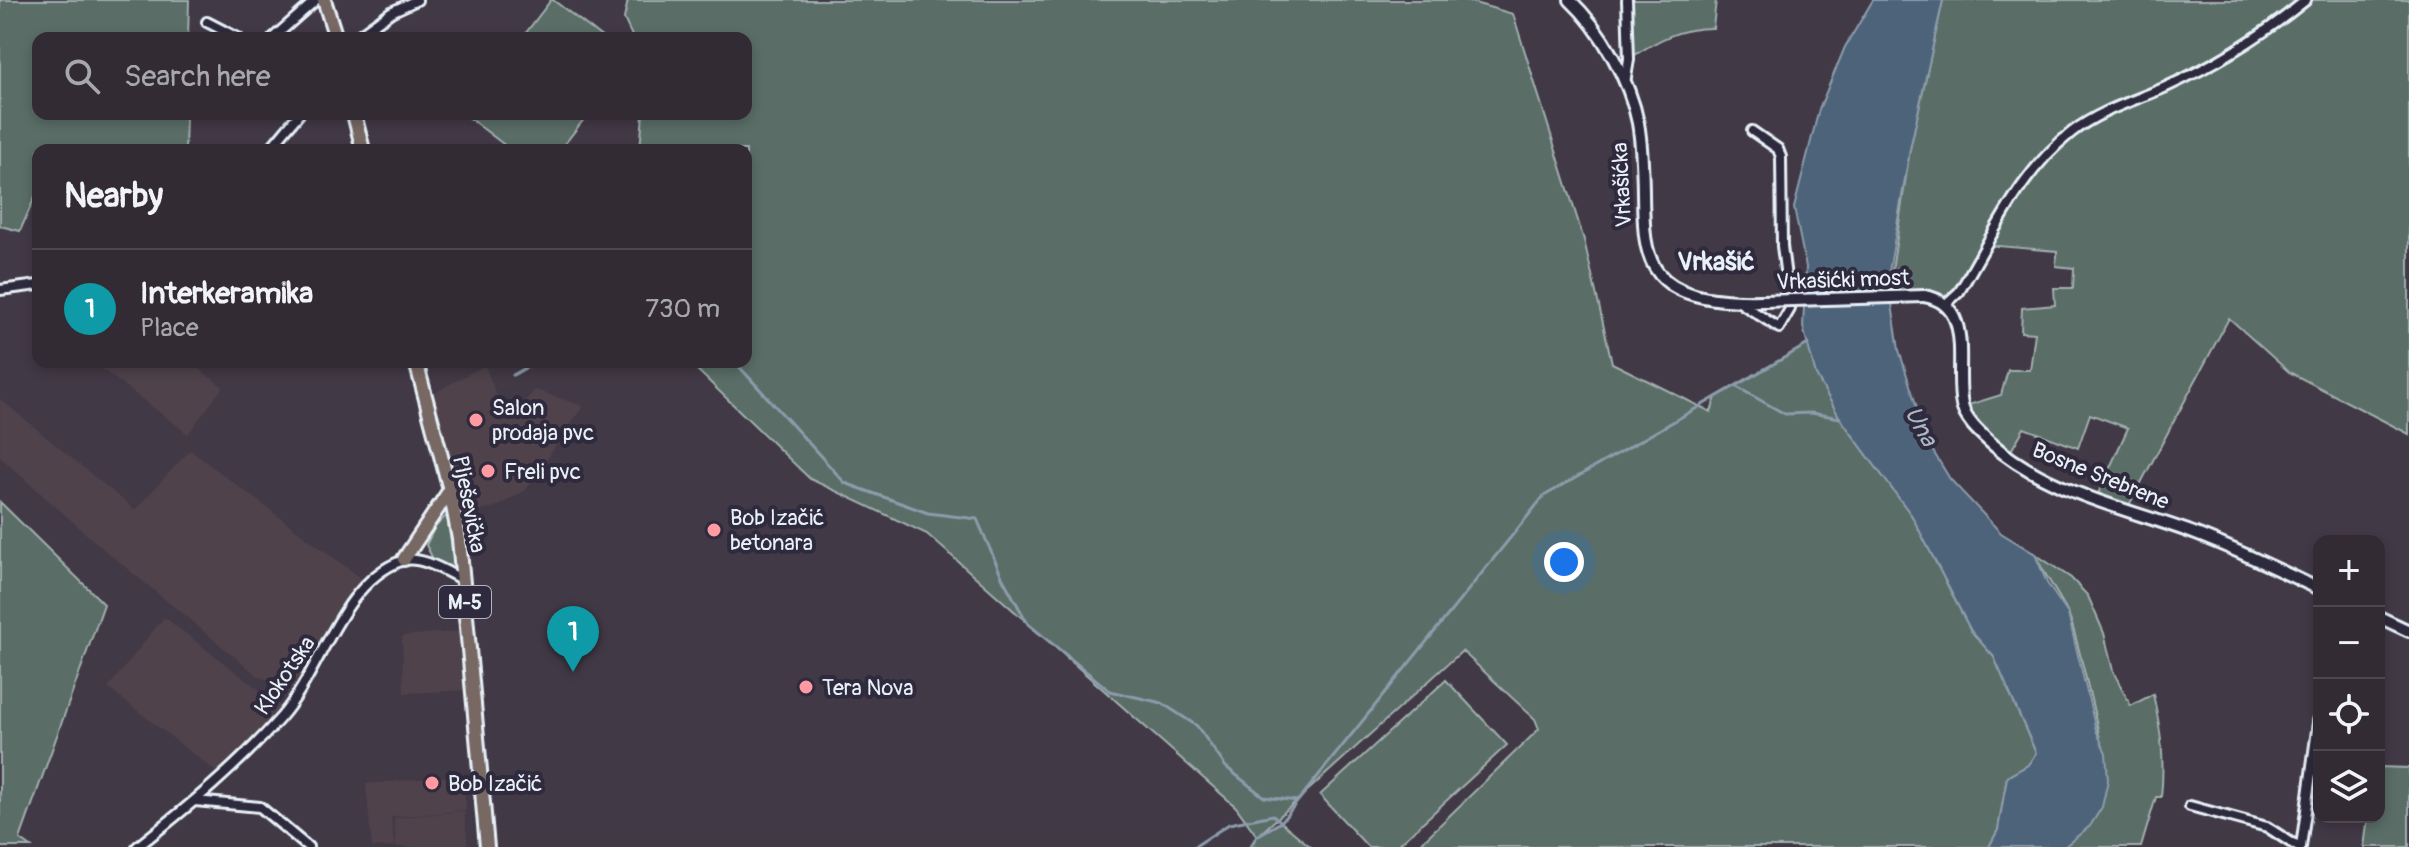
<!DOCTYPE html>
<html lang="en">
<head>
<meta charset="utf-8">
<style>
	:root { --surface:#322b34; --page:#3a333c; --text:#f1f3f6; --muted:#a8a7ac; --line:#4d474f; --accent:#d6ab8b }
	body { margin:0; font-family:Pangolin,sans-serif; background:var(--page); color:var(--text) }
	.controls { position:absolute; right:24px; bottom:24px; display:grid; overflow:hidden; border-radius:16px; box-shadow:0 4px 12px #0003 }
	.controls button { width:72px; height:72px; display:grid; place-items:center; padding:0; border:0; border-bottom:2px solid var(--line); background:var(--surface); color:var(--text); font:40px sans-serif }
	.you { position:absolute; left:1564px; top:562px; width:28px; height:28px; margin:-20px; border:6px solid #fff; border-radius:50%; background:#1a73e8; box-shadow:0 0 0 12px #1a73e833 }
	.badge { display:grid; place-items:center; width:52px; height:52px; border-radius:50%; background:var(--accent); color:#fff; font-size:26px; font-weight:700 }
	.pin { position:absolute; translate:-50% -66px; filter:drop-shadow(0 2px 4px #0008) }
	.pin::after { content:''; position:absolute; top:42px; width:28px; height:24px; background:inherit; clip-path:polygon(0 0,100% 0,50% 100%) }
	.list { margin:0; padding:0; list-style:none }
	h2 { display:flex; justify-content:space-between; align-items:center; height:104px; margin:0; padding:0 32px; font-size:34px }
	h2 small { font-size:26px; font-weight:400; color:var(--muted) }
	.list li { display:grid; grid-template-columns:52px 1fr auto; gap:24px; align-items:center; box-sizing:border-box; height:120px; padding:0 32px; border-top:2px solid var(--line) }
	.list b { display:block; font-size:30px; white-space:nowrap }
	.list p { margin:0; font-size:26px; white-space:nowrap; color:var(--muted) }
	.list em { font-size:26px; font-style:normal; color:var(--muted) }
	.icon { flex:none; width:44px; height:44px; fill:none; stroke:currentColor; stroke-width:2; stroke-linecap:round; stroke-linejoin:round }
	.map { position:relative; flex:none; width:2409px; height:847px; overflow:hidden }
	.search { position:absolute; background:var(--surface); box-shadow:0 4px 12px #0003; left:32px; top:32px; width:720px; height:88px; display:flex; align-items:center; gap:20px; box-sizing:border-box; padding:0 28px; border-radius:16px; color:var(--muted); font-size:30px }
	.panel { position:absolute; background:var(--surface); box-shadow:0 4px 12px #0003; left:32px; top:144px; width:720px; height:224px; border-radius:16px }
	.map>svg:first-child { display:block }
	.built { fill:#4f434c }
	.green { fill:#5a6d66; stroke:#a1afaf; stroke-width:2 }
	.water { fill:#4e6379; stroke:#8c9cac; stroke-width:2 }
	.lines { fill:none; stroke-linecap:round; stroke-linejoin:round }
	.stream { stroke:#8c9cac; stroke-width:3 }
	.minor-casing { stroke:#e8f1f8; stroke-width:14 }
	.tertiary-casing { stroke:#e8f1f8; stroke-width:16 }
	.primary-casing { stroke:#e8f1f8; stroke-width:18 }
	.minor { stroke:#2f2a3d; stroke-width:8 }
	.tertiary { stroke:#2f2a3d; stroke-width:10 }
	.primary { stroke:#776864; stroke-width:12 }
	.tertiary-bridge-casing { stroke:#e8f1f8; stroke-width:16; stroke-linecap:butt }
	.tertiary-bridge { stroke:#2f2a3d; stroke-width:10 }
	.poi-dot { fill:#ff9aa2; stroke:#2f2a3d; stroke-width:3 }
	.labels { text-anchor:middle; stroke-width:8; stroke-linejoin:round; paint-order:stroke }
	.shield { fill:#2f2a3d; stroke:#b0b5c0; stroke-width:2 }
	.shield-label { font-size:20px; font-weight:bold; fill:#e8f1f8 }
	.street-label { font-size:22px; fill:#e8f1f8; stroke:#2f2a3d }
	.poi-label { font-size:22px; fill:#e8f1f8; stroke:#2f2a3d; text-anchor:start }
	.water-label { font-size:24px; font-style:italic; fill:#aab8c5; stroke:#2f2a3d }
	.quarter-label { font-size:26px; font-weight:bold; fill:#e8f1f8; stroke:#2f2a3d }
</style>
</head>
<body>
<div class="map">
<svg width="2409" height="847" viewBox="0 0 2409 847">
	<rect width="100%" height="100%" fill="#423946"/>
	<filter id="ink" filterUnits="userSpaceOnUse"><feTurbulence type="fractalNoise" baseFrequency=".0125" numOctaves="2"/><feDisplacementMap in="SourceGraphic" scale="16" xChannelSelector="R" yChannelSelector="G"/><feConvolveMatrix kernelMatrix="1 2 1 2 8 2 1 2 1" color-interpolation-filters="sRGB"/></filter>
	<g filter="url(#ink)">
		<path class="built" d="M93,362H190L223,387L188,434Z
			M485,365L506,421L535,390L583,406L526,490L498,506L463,516L434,393Z
			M0,399L135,510L190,450L366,582L299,691L258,676L101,547L0,457Z
			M164,617L283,708L227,780L108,688Z
			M463,631L469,690L404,693L402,636Z
			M463,775L466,810L391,817L394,847H372L366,784Z
			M464,811L468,847H396L394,818Z"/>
		<path class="green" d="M0,0H189L188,38H38V114H186L185,150H84L59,145L56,150H38V190L20,231L0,226Z
			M551,0H553L603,38H522Z
			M628,0H1464L1513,14L1584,240L1612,363L1711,412L1716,397L1808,344L1816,375L1840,418L1912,516L1971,631L1994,657L2036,753L2028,765L2007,777L1998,830L1989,847H1417L1539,729L1535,719L1462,651L1261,833L1281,822L1311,847H1250L1257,836L1236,807L927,534L810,479L689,362H746V150H640L643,114H746V38H633L624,19Z
			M1627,0H1716L1713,28C1679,28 1657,40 1629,59Z
			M1943,0H2409V434L2289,372L2229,318L2127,509L2096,498L2128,428L2090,414L2078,448L2024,428L2008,456L1962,407L2001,395L2008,370H2030L2035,333L2021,332L2022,308L2055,305L2054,288H2073L2074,268L2056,266L2057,251L1986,245L1947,303L1935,298H1888L1910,149Z
			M464,114H588L560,150H511Z
			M0,502L104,604L20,839L31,847H0Z
			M447,515L456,574L434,561L426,545L435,527Z
			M2035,554L2071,578L2088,596L2104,633L2113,671L2131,706L2153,694C2161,730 2165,760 2161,797H2156L2141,847H2064C2086,829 2101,811 2107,782C2109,770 2075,629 2068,613C2058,593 2044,575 2035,554Z
			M1446,680L1507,745L1396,847H1368L1320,795Z
			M2379,767L2409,768V847H2364L2368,817H2379Z"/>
		<path class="water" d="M1873,0H1943L1910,149L1888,278L1899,350L1928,443L1950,479L2001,533L2035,554L2047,583L2068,614L2096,730L2106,753L2108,780L2102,807L2090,826L2064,847H1989L1998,830L2007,777L2028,765L2036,753L1994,657L1971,631L1912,516L1840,418L1816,375L1803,327L1806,267L1794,208L1819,109L1845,47Z"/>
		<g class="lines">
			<path class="stream" d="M735,362L845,483L928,513L977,519L1003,579L1028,624L1110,691L1162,703L1197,726L1226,767L1264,797L1298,801
				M513,375L536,362
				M1735,386L1785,414L1811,413L1840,418
				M1194,847L1229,824L1273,815L1280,821
				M1250,847L1257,836L1281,822L1544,496L1808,344"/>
			<g class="minor-casing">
				<path id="minor" d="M207,22L238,38
					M273,38L316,0
					M355,38L391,12L417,0
					M1625,83L1629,59L1627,0
					M269,150L299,114
					M0,290L38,285
					M1739,302L1779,328L1790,309L1782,246L1781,157L1778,149L1752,131
					M1947,303L1959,292C1994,235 2018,174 2072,132C2101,110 2134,101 2166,87C2217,64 2262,36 2306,0
					M195,801L260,807L308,847
					M2190,806L2267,827L2298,847
					M137,847C188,807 238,766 281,717C321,671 341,583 401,561C419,554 447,572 463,580
					M2301,847L2319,715"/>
			</g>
			<g class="tertiary-casing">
				<path id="tertiary" d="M1570,0C1601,29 1630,81 1638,123C1656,226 1606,305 1762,301
					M1924,296C1976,304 1954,368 1962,405C1965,420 1980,433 1991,443C2046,492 2129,509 2196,534C2238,550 2279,570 2319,589
					M2379,617L2409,631"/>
			</g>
			<g class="primary-casing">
				<path id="primary" d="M324,0L336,38
					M354,114L363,150
					M416,362L450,490L459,539L487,847
					M404,559L450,490"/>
			</g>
			<use href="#minor" class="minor"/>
			<use href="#tertiary" class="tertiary"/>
			<use href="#primary" class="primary"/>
			<g class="tertiary-bridge-casing">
				<path id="tertiary-bridge" d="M1762,301L1924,296"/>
			</g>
			<use href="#tertiary-bridge" class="tertiary-bridge"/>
		</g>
	</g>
	<g class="poi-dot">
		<circle cx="476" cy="420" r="8"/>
		<circle cx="488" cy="471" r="8"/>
		<circle cx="714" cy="530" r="8"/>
		<circle cx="806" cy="687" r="8"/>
		<circle cx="432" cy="783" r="8"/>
	</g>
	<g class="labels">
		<rect class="shield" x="439" y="586" width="52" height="32" rx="6"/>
		<g class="shield-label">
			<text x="465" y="609">M-5</text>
		</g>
		<g class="street-label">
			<text transform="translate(1621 185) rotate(-93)" y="8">Vrkašićka</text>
			<text transform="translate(1843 279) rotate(-2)" y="8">Vrkašićki most</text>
			<text transform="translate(2101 475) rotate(22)" y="8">Bosne Srebrene</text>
			<text transform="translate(470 504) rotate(79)" y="8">Plješevička</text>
			<text transform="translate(284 675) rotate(-56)" y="8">Klokotska</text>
		</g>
		<g class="poi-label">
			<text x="492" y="415">Salon<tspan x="492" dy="25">prodaja pvc</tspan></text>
			<text x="504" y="479">Freli pvc</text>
			<text x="730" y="525">Bob Izačić<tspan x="730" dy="25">betonara</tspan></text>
			<text x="822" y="695">Tera Nova</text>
			<text x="448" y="791">Bob Izačić</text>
		</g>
		<g class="water-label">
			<text transform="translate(1921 426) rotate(61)" y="8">Una</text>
		</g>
		<g class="quarter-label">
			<text x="1716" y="270">Vrkašić</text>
		</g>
	</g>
</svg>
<div class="controls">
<button>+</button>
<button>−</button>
<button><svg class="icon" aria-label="locate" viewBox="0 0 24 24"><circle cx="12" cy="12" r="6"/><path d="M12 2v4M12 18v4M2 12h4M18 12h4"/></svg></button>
<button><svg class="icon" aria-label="layers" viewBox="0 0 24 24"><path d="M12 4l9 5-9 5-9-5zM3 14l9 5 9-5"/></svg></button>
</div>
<div class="you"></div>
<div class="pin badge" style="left:573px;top:672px;background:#0f9aa8">1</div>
<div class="search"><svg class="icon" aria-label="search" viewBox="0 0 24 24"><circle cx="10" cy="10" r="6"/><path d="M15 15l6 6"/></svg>Search here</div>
<section class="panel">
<h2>Nearby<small></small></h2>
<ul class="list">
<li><span class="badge" style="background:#0f9aa8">1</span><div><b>Interkeramika</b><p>Place</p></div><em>730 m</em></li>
</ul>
</section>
</div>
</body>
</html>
